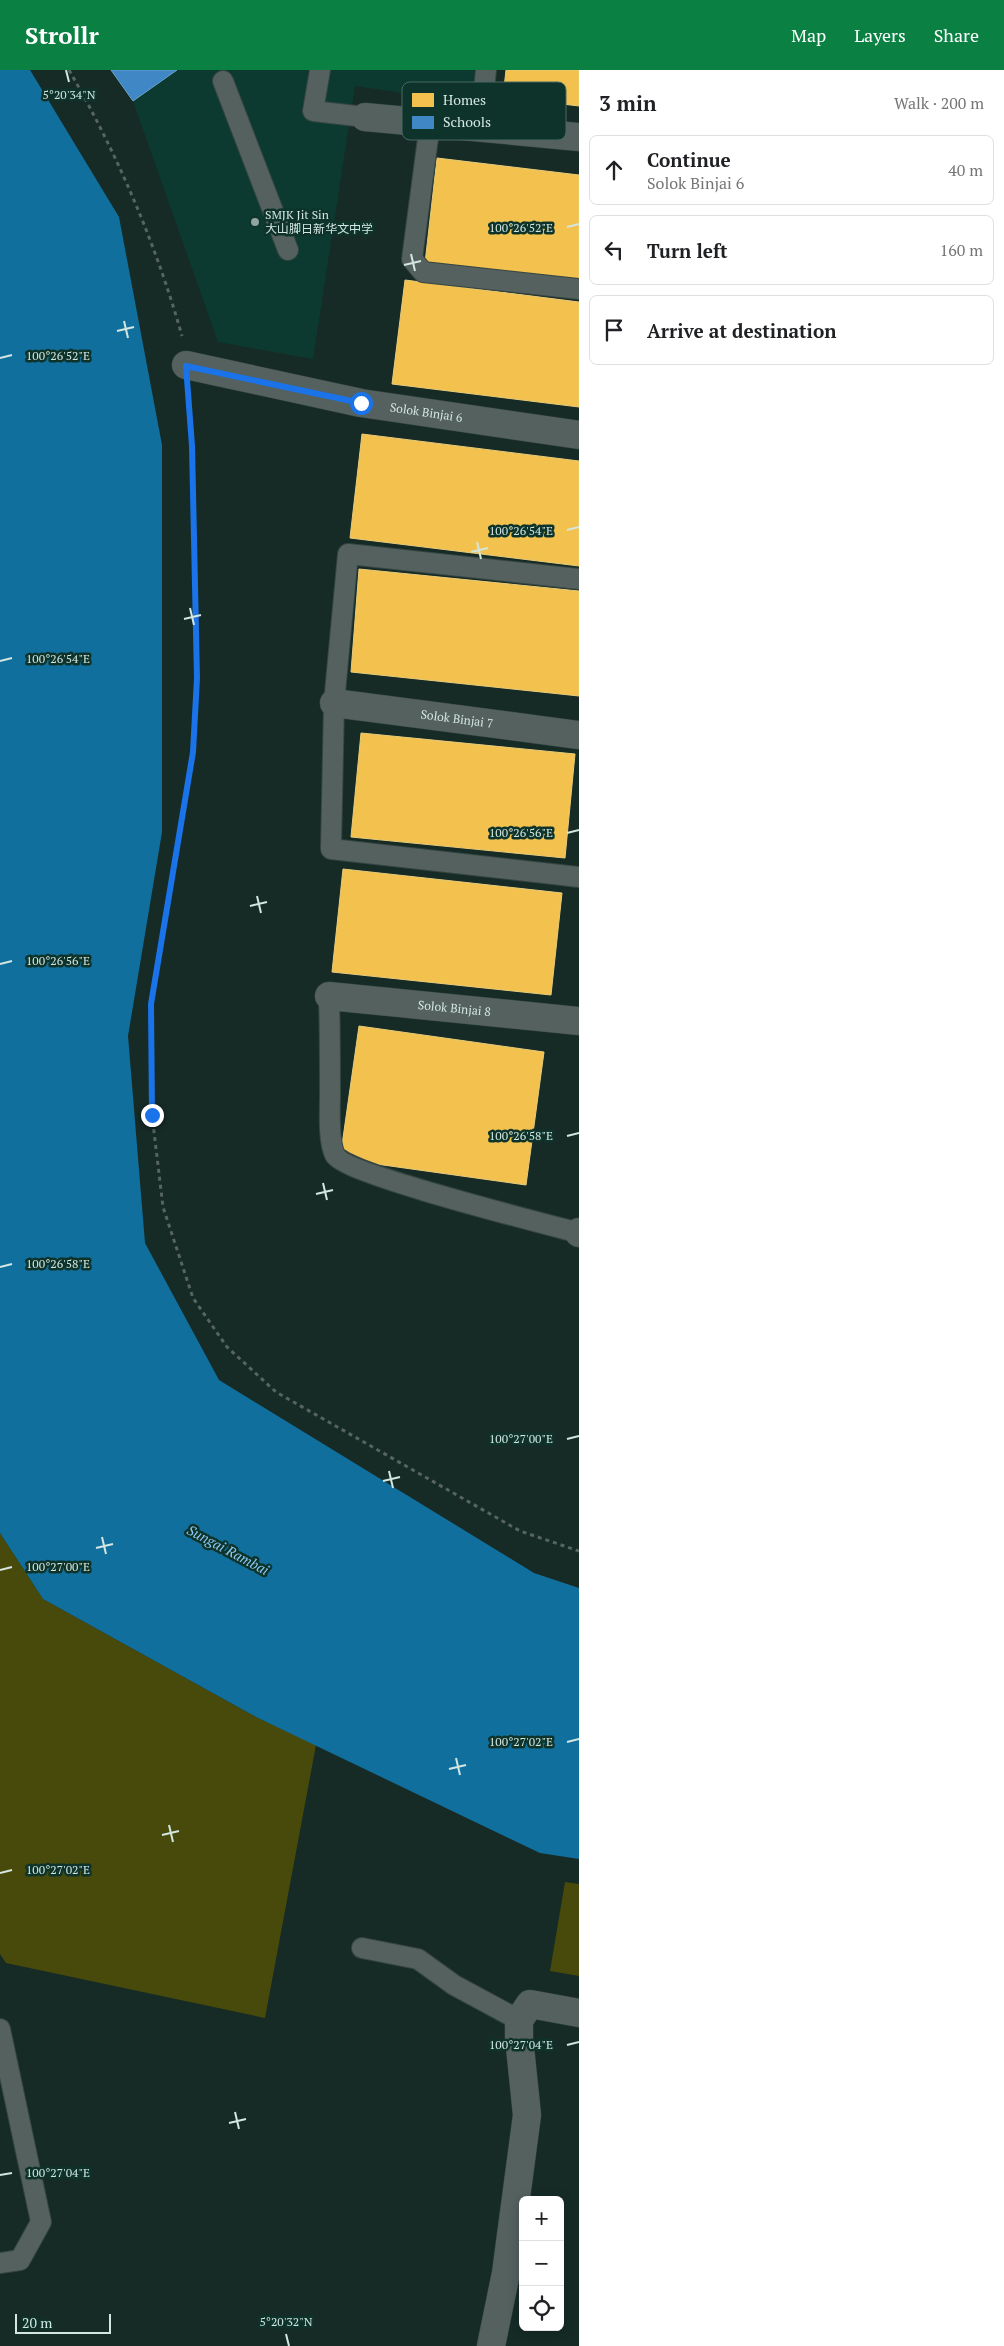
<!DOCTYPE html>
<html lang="en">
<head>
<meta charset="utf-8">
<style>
	:root { --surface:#fff; --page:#f2f2f2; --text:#202124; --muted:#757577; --line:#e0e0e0; --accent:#0b8043 }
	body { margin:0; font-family:"PT Serif","Noto Sans SC",serif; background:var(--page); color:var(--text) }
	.controls { position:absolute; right:15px; bottom:15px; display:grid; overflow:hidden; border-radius:8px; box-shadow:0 2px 12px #0003 }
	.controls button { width:45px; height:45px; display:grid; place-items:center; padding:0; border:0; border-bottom:1px solid var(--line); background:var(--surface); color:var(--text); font:25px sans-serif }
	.scale { position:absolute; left:15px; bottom:12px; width:96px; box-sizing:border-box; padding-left:5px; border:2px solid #d3e6e0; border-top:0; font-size:14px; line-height:18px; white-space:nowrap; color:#d3e6e0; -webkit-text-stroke:4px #0e332a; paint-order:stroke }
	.stop { position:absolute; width:15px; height:15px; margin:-11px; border:4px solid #1a73e8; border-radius:50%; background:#fff }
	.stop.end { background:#1a73e8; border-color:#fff; box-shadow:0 1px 5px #0008 }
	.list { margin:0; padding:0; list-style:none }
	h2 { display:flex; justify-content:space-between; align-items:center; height:65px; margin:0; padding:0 20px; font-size:21px }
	h2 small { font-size:16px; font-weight:400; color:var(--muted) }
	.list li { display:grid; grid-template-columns:32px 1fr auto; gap:15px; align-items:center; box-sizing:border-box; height:70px; margin:0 10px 10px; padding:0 10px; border:1px solid var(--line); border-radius:8px }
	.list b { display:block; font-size:19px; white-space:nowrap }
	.list p { margin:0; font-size:16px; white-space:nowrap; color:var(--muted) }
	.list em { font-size:16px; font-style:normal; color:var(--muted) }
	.icon { flex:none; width:28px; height:28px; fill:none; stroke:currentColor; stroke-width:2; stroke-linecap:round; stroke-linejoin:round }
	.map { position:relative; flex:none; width:579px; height:2276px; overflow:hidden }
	header { display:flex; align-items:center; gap:30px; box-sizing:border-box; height:70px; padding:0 25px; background:var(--accent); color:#fff }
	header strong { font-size:24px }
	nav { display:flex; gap:28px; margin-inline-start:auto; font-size:18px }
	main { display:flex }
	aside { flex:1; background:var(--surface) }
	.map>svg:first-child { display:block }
	.built { fill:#0c3a30 }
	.green { fill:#474a0a }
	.water { fill:#116f9e }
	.homes { fill:#f2c14e; stroke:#e9cc7a }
	.schools { fill:#3f88c5; stroke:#6ba4cd }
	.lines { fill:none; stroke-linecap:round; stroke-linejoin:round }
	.service-casing { stroke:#354541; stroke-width:22 }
	.minor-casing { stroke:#354541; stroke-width:29 }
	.path { stroke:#576461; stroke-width:3; stroke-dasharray:4 4; stroke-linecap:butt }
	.service { stroke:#54615e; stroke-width:20 }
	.minor { stroke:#54615e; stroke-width:28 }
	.route { stroke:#1a73e8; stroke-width:6 }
	.ticks { fill:none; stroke:#d3e6e0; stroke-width:2 }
	.poi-dot { fill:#91a59f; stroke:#0e332a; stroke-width:2 }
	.labels { text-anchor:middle; stroke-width:5; stroke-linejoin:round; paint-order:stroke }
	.poi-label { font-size:12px; fill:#d3e6e0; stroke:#0e332a; text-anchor:start }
	.street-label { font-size:12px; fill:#d3e6e0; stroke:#0e332a }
	.water-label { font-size:14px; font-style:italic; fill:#8bc9f4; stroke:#0e332a }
	.key { fill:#0e332a; stroke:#496961; stroke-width:1 }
	.key-label { font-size:14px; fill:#d3e6e0 }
	.ticks-label { font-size:12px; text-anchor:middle; fill:#d3e6e0; stroke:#0e332a; stroke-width:5; stroke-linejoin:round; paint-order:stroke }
</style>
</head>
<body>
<header>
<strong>Strollr</strong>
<nav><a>Map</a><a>Layers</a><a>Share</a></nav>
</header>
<main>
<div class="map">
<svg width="579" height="2276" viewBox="0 0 579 2276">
	<rect width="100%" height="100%" fill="#162b26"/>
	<path class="built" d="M112,0H476L472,33L355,16L313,289L218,272L133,31Z"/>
	<path class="green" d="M0,1463L43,1529L256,1647L316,1675L265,1948L6,1893L0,1884Z
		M565,1812L579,1814V1906L550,1901Z"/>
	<path class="water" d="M0,0H30L119,147L162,375V762L128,966L145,1173L219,1310L534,1503L579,1518V1789L540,1783L256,1647L43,1529L0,1463Z"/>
	<path class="homes" d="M506,0H579V36L503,27Z
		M437,88L579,105V212L425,193Z
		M405,210L579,232V337L392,314Z
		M362,364L579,391V496L350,468Z
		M359,499L579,521V626L351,602Z
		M361,663L575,684L565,788L351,767Z
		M343,799L562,823L551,925L332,902Z
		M359,956L544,982L526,1115L340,1089Z"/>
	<path class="schools" d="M111,0H177L133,31Z"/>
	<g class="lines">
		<g class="service-casing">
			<path id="service" d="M320,0L313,41L365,47
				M223,11L288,180
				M430,53L412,189L423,202L579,219
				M480,58L486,0
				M579,509L348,484L334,633L331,779L579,807
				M329,926C330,959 330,992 330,1025C330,1041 328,1071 335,1085C345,1104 546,1154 579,1163
				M362,1878L418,1889L454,1915L519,1950
				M0,1959L41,2152L20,2190L0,2193"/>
		</g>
		<g class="minor-casing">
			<g id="minor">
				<path d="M365,47L579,67"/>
				<path id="s1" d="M186,295L361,333L579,365"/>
				<path id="s2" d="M334,633L579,665"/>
				<path id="s3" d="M329,926L579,951"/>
				<path d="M579,1163V1162"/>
				<path d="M491,2276L506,2203L527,2045L519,1968V1950L530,1934L579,1943"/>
			</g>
		</g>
		<path class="path" d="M69,0C117,83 156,174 182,266
			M189,327L193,376L197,608L193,681L151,934L152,1045L163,1137L193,1228L227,1277L276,1322L520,1461L579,1481"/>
		<use href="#service" class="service"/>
		<use href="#minor" class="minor"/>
	</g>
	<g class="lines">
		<path class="route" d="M152,1045L151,934L193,682L197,608L192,376L186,296L361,333"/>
	</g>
	<path class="ticks" d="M66,0L69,12M567,157L579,154M411,184L415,201M404,195L421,191M124,251L128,268M117,261L134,257M0,288L12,285M567,460L579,457M477,472L481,489M471,482L488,478M190,538L194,555M184,549L201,545M0,591L12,588M567,763L579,760M257,826L261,843M250,836L267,832M0,894L12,891M567,1066L579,1063M323,1113L327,1130M316,1124L333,1120M0,1197L12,1194M567,1369L579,1366M389,1401L393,1418M383,1411L400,1407M102,1467L106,1484M96,1478L113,1474M0,1500L12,1497M567,1672L579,1669M456,1688L460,1705M449,1699L466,1695M169,1755L173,1772M162,1765L179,1761M0,1803L12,1800M567,1975L579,1972M235,2042L239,2059M229,2053L246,2049M0,2105L12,2103M286,2264L289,2276"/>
	<circle class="poi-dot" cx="255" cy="152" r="5"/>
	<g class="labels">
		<g class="poi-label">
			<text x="265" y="149">SMJK Jit Sin<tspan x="265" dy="14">大山脚日新华文中学</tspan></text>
		</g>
		<g class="street-label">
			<text dy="4" stroke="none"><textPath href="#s1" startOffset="245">Solok Binjai 6</textPath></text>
			<text dy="4" stroke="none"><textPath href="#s2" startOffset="124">Solok Binjai 7</textPath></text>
			<text dy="4" stroke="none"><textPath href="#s3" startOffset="126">Solok Binjai 8</textPath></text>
		</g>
		<g class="water-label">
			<text transform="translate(228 1480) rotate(28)" y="5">Sungai Rambai</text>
		</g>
	</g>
	<rect x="402" y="12" width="164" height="58" rx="8" class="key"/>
	<rect x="412" y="23" width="22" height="14" fill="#f2c14e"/>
	<rect x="412" y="46" width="22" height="13" fill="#3f88c5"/>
	<g class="key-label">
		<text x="443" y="35">Homes</text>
		<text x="443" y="57">Schools</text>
	</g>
	<g class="ticks-label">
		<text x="69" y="29">5°20'34"N</text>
		<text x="521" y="162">100°26'52"E</text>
		<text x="58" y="290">100°26'52"E</text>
		<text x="521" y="465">100°26'54"E</text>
		<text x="58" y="593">100°26'54"E</text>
		<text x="521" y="767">100°26'56"E</text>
		<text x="58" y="895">100°26'56"E</text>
		<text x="521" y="1070">100°26'58"E</text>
		<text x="58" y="1198">100°26'58"E</text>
		<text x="521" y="1373">100°27'00"E</text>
		<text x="58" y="1501">100°27'00"E</text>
		<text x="521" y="1676">100°27'02"E</text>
		<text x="58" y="1804">100°27'02"E</text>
		<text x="521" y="1979">100°27'04"E</text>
		<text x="58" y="2107">100°27'04"E</text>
		<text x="286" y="2256">5°20'32"N</text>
	</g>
</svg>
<div class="controls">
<button>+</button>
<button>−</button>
<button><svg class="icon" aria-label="locate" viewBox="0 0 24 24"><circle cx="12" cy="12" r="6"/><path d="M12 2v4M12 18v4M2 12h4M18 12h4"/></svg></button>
</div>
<div class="scale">20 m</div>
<div class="stop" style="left:361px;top:333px"></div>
<div class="stop end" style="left:152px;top:1045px"></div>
</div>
<aside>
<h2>3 min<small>Walk · 200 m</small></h2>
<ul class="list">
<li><svg class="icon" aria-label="ahead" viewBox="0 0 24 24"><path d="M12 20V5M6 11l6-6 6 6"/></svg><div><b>Continue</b><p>Solok Binjai 6</p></div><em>40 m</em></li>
<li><svg class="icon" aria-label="left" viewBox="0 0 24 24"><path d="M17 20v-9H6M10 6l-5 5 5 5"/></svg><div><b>Turn left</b></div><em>160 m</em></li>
<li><svg class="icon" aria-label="arrive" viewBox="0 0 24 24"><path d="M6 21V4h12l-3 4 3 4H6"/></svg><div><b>Arrive at destination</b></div></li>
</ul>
</aside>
</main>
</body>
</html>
